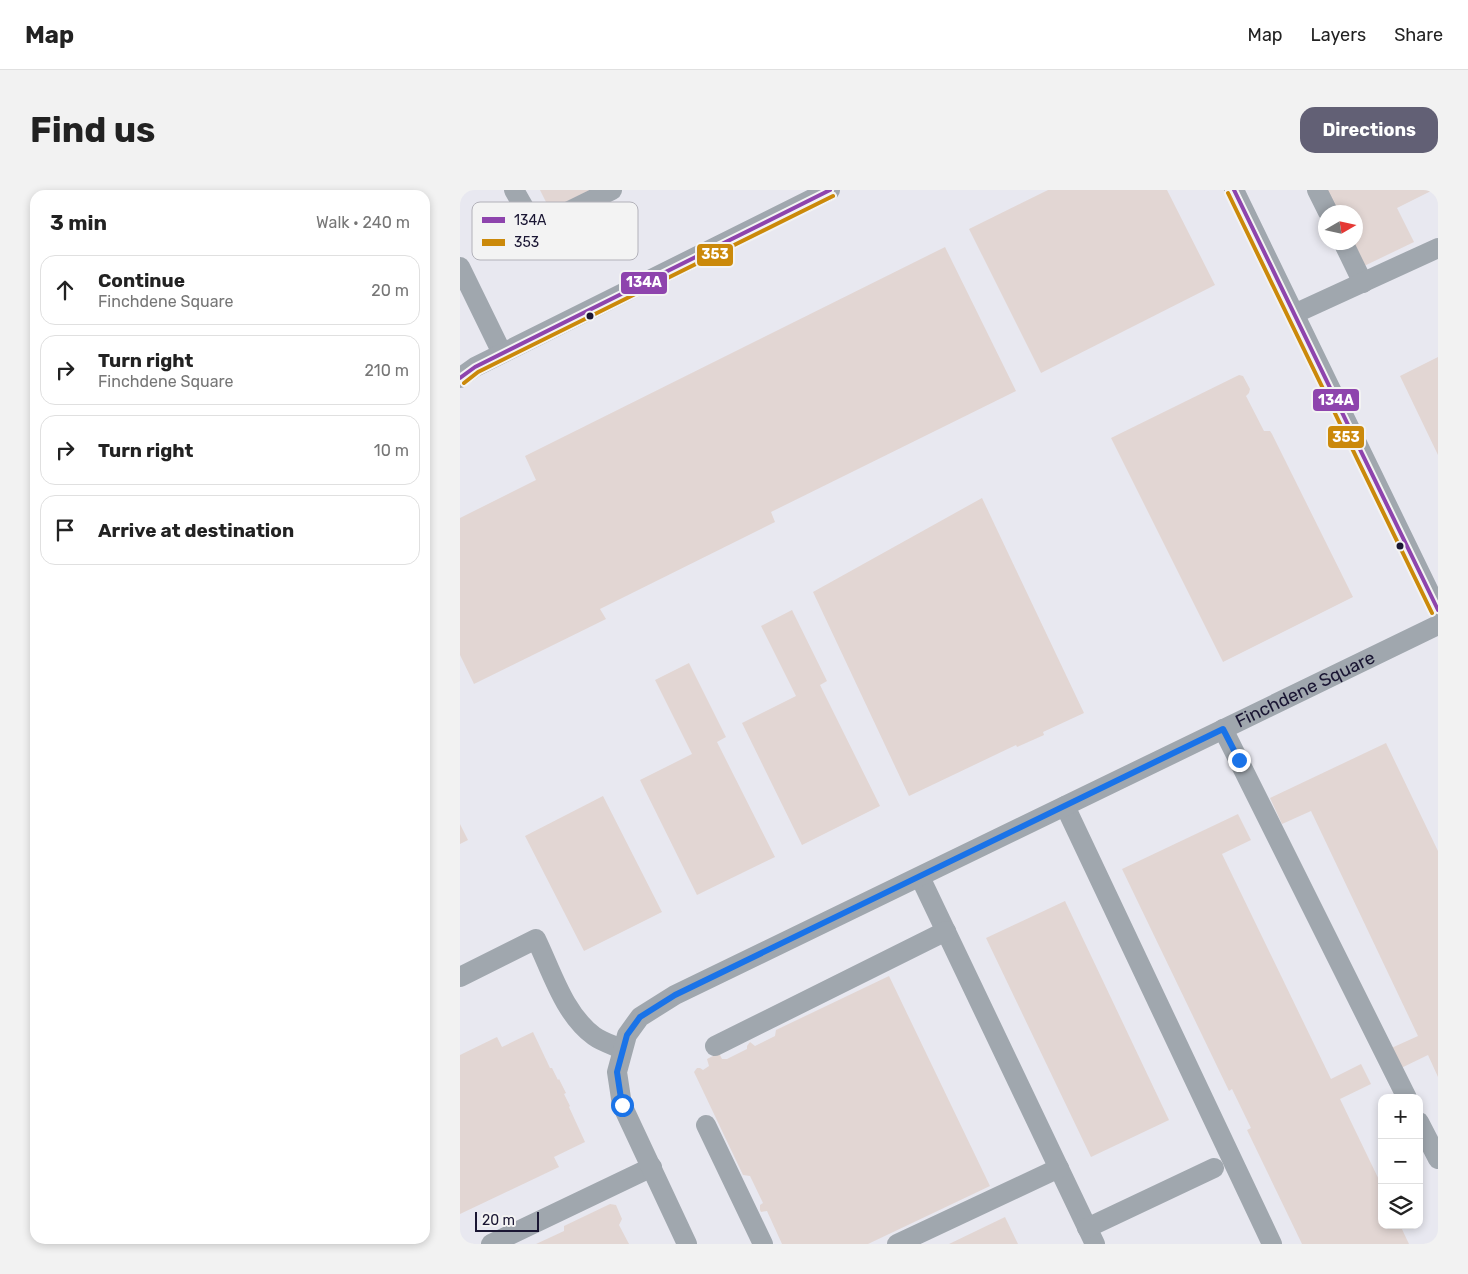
<!DOCTYPE html>
<html lang="en">
<head>
<meta charset="utf-8">
<style>
	:root { --surface:#fff; --page:#f2f2f2; --text:#222; --muted:#767676; --line:#e0e0e0; --accent:#626075 }
	body { margin:0; font-family:Rubik,sans-serif; background:var(--page); color:var(--text) }
	.controls { position:absolute; right:15px; bottom:15px; display:grid; overflow:hidden; border-radius:10px; box-shadow:0 2px 8px #0003 }
	.controls button { width:45px; height:45px; display:grid; place-items:center; padding:0; border:0; border-bottom:1px solid var(--line); background:var(--surface); color:var(--text); font:25px sans-serif }
	.compass { position:absolute; left:858px; top:15px; width:45px; height:45px; border-radius:50%; background:var(--surface); box-shadow:0 2px 8px #0003; rotate:81deg }
	.scale { position:absolute; left:15px; bottom:12px; width:64px; box-sizing:border-box; padding-left:5px; border:2px solid #1a1633; border-top:0; font-size:14px; line-height:18px; white-space:nowrap; color:#1a1633; -webkit-text-stroke:4px #f3f3f3; paint-order:stroke }
	.stop { position:absolute; width:15px; height:15px; margin:-11px; border:4px solid #1a73e8; border-radius:50%; background:#fff }
	.stop.end { background:#1a73e8; border-color:#fff; box-shadow:0 1px 5px #0008 }
	.list { margin:0; padding:0; list-style:none }
	h2 { display:flex; justify-content:space-between; align-items:center; height:65px; margin:0; padding:0 20px; font-size:21px }
	h2 small { font-size:16px; font-weight:400; color:var(--muted) }
	.list li { display:grid; grid-template-columns:32px 1fr auto; gap:15px; align-items:center; box-sizing:border-box; height:70px; margin:0 10px 10px; padding:0 10px; border:1px solid var(--line); border-radius:15px }
	.list b { display:block; font-size:19px; white-space:nowrap }
	.list p { margin:0; font-size:16px; white-space:nowrap; color:var(--muted) }
	.list em { font-size:16px; font-style:normal; color:var(--muted) }
	.icon { flex:none; width:28px; height:28px; fill:none; stroke:currentColor; stroke-width:2; stroke-linecap:round; stroke-linejoin:round }
	.map { position:relative; flex:none; width:978px; height:1054px; overflow:hidden; border-radius:15px }
	header { display:flex; align-items:center; gap:30px; box-sizing:border-box; height:70px; padding:0 25px; background:var(--surface); border-bottom:1px solid var(--line) }
	header strong { font-size:24px }
	nav { display:flex; gap:28px; margin-inline-start:auto; font-size:18px }
	.intro { display:flex; align-items:center; justify-content:space-between; box-sizing:border-box; height:120px; padding:0 30px }
	h1 { margin:0; font-size:35px }
	.button { padding:12px 22px; border-radius:15px; background:var(--accent); color:#fff; font-size:18px; font-weight:700 }
	main { display:flex; gap:30px; padding:0 30px }
	aside { flex:1; background:var(--surface); border-radius:15px; box-shadow:0 2px 8px #0003 }
	.map>svg:first-child { display:block }
	.building { fill:#e2d6d3 }
	.lines { fill:none; stroke-linecap:round; stroke-linejoin:round }
	.minor { stroke:#a0a7ae; stroke-width:20 }
	.bus-1-casing { stroke:#f3f3f3; stroke-width:8 }
	.bus-2-casing { stroke:#f3f3f3; stroke-width:8 }
	.bus-1 { stroke:#8e44ad; stroke-width:4 }
	.bus-2 { stroke:#cb890a; stroke-width:4 }
	.route { stroke:#1a73e8; stroke-width:6 }
	.bus-dot { fill:#1a1633; stroke:#f3f3f3; stroke-width:2 }
	.labels { text-anchor:middle; stroke-width:4; stroke-linejoin:round; paint-order:stroke }
	.street-label { font-size:18px; fill:#1a1633; stroke:#f3f3f3 }
	.key { fill:#f3f3f3; stroke:#b2b1b9; stroke-width:1 }
	.key-label { font-size:14px; fill:#1a1633 }
	.line-badge { stroke:#f3f3f3; stroke-width:2 }
	.badge-label { font-size:14px; text-anchor:middle; font-weight:bold; fill:#fff }
</style>
</head>
<body>
<header>
<strong>Map</strong>
<nav><a>Map</a><a>Layers</a><a>Share</a></nav>
</header>
<div class="intro"><h1>Find us</h1><a class="button">Directions</a></div>
<main>
<aside>
<h2>3 min<small>Walk · 240 m</small></h2>
<ul class="list">
<li><svg class="icon" aria-label="ahead" viewBox="0 0 24 24"><path d="M12 20V5M6 11l6-6 6 6"/></svg><div><b>Continue</b><p>Finchdene Square</p></div><em>20 m</em></li>
<li><svg class="icon" aria-label="right" viewBox="0 0 24 24"><path d="M7 20v-9h11M14 6l5 5-5 5"/></svg><div><b>Turn right</b><p>Finchdene Square</p></div><em>210 m</em></li>
<li><svg class="icon" aria-label="right" viewBox="0 0 24 24"><path d="M7 20v-9h11M14 6l5 5-5 5"/></svg><div><b>Turn right</b></div><em>10 m</em></li>
<li><svg class="icon" aria-label="arrive" viewBox="0 0 24 24"><path d="M6 21V4h12l-3 4 3 4H6"/></svg><div><b>Arrive at destination</b></div></li>
</ul>
</aside>
<div class="map">
<svg width="978" height="1054" viewBox="0 0 978 1054">
	<rect width="100%" height="100%" fill="#e8e8f0"/>
	<path class="building" d="M80,0H130L90,20Z
		M588,0H707L755,95L581,183L509,39Z
		M863,0H973L937,18L954,52L900,78L888,52H896V22H874Z
		M485,57L556,201L311,322L315,332L140,419L146,429L14,494L0,465V328L76,290L65,266Z
		M978,167V265L940,186Z
		M779,185L783,186L790,199L789,203L786,206L804,241H810L812,244L893,407L763,472L651,248Z
		M522,308L624,523L583,542L584,545L557,557L556,555L449,606L353,402Z
		M332,420L367,491L360,495L420,616L342,655L282,533L336,506L301,436Z
		M229,473L266,547L257,552L315,667L237,705L180,590L232,564L195,490Z
		M926,553L978,661V887L968,865L937,880L927,860L958,846L851,621L822,634L810,608Z
		M143,606L202,722L124,761L65,646Z
		M778,624L791,650L762,664L871,889L901,874L911,894L880,909L922,996V1035H940L949,1054H842L787,940L791,938L772,899L769,901L662,679Z
		M0,634L8,650L0,654Z
		M605,711L709,930L631,967L526,748Z
		M429,786L530,996L408,1054H322L307,1021L301,1022L300,1020V1015L303,1013L290,986L283,985L234,882L237,878H240L243,880L249,876L247,869L259,863L262,869H267L287,859V856L290,852L295,856L315,846L316,840Z
		M73,842L90,878H92L98,890L99,889L106,903L104,904L110,916L109,917L125,952L94,967L99,977L0,1024V865L37,847L42,857Z
		M150,1014L156,1015L162,1029L159,1035L169,1054H76L104,1041V1036Z
		M545,1027L558,1054H489Z"/>
	<g class="lines">
		<g class="minor">
			<path d="M54,0L70,28L79,34L91,30L152,0"/>
			<path d="M774,0L978,420"/>
			<path d="M857,0L868,22"/>
			<path d="M883,52L903,93"/>
			<path d="M0,77L42,163"/>
			<path d="M834,124L978,58"/>
			<path d="M0,188L15,177L370,0"/>
			<path d="M763,539L947,908"/>
			<path d="M605,616L812,1054"/>
			<path d="M460,687L635,1054"/>
			<path d="M0,787L76,749C92,782 104,824 134,846C142,852 153,855 162,859"/>
			<path d="M255,856L486,741"/>
			<path d="M959,932L978,969"/>
			<path d="M246,935L303,1054"/>
			<path d="M627,1038L754,978"/>
			<path d="M31,1054L192,977"/>
			<path id="s1" d="M227,1054L162,915L157,882L167,845L180,827L215,805L978,435"/>
			<path d="M437,1054L599,978"/>
		</g>
		<g class="bus-1-casing">
			<path id="bus-1" d="M774,0L978,420
				M0,188L15,177L370,0"/>
		</g>
		<g class="bus-2-casing">
			<path id="bus-2" d="M768,3L972,423
				M4,193L18,182L373,6"/>
		</g>
		<use href="#bus-1" class="bus-1"/>
		<use href="#bus-2" class="bus-2"/>
	</g>
	<g class="lines">
		<path class="route" d="M162,915L157,882L167,845L180,827L215,805L763,539L779,570"/>
	</g>
	<g class="bus-dot">
		<circle cx="130" cy="126" r="4.5"/>
		<circle cx="940" cy="356" r="4.5"/>
	</g>
	<g class="labels">
		<g class="street-label">
			<text dy="6" stroke="none"><textPath href="#s1" startOffset="989">Finchdene Square</textPath></text>
		</g>
	</g>
	<rect x="12" y="12" width="166" height="58" rx="8" class="key"/>
	<rect x="22" y="27" width="23" height="6" fill="#8e44ad"/>
	<rect x="22" y="49" width="23" height="7" fill="#cb890a"/>
	<g class="key-label">
		<text x="54" y="35">134A</text>
		<text x="54" y="57">353</text>
	</g>
	<g class="line-badge">
		<rect x="236" y="53" width="38" height="24" rx="5" fill="#cb890a"/>
		<rect x="160" y="81" width="48" height="24" rx="5" fill="#8e44ad"/>
		<rect x="852" y="198" width="48" height="24" rx="5" fill="#8e44ad"/>
		<rect x="867" y="235" width="38" height="24" rx="5" fill="#cb890a"/>
	</g>
	<g class="badge-label">
		<text x="255" y="69">353</text>
		<text x="184" y="97">134A</text>
		<text x="876" y="215">134A</text>
		<text x="886" y="252">353</text>
	</g>
</svg>
<div class="controls">
<button>+</button>
<button>−</button>
<button><svg class="icon" aria-label="layers" viewBox="0 0 24 24"><path d="M12 4l9 5-9 5-9-5zM3 14l9 5 9-5"/></svg></button>
</div>
<svg class="compass" viewBox="-18 -18 36 36"><path d="M0-13l5 13h-10z" fill="#e53935"/><path d="M0 13l5-13h-10z" fill="#767676"/></svg>
<div class="scale">20 m</div>
<div class="stop" style="left:162px;top:915px"></div>
<div class="stop end" style="left:779px;top:570px"></div>
</div>
</main>
</body>
</html>
